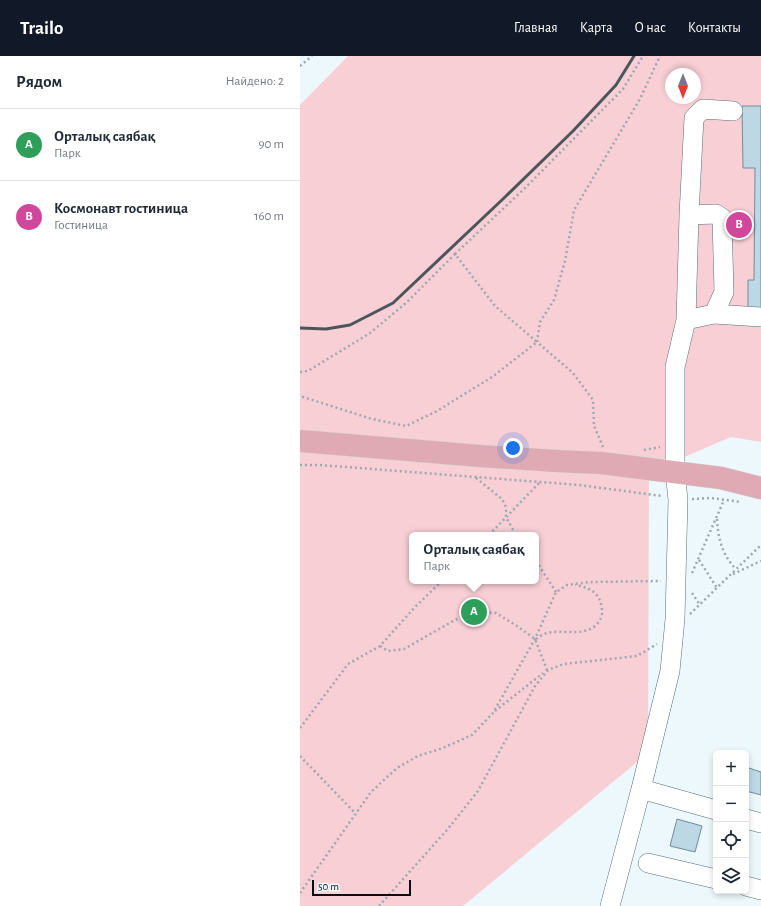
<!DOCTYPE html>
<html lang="ru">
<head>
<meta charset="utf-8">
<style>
	:root { --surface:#fff; --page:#f6f6f7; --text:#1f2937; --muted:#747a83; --line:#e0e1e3; --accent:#111827 }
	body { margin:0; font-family:"Alegreya Sans",sans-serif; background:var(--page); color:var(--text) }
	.controls { position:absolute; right:12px; bottom:12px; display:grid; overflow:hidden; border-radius:6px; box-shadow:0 2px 6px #0003 }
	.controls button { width:36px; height:36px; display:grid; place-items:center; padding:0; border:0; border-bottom:1px solid var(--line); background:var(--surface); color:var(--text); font:20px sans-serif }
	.compass { position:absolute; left:365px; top:12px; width:36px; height:36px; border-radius:50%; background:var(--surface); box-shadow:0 2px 6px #0003; rotate:180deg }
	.scale { position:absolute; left:12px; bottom:10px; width:99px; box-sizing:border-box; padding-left:4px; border:2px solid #061014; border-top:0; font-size:11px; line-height:14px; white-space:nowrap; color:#061014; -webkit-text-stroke:3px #edf8fd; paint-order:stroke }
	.you { position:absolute; left:213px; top:392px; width:14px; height:14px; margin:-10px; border:3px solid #fff; border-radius:50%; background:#1a73e8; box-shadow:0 0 0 6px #1a73e833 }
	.badge { display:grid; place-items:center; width:26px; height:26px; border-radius:50%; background:var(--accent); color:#fff; font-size:13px; font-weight:700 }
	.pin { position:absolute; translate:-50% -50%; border:2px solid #fff; box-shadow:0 1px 4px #0006 }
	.popup { position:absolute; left:109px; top:476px; width:130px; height:52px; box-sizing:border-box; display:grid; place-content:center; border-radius:6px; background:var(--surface); filter:drop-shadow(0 1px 3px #0005); font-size:13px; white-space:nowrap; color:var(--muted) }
	.popup b { font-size:15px; color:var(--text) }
	.popup::after { content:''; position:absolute; left:50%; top:100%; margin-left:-8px; border:8px solid transparent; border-top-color:var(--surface) }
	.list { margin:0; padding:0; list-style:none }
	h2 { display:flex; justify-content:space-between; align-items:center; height:52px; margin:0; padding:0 16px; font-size:17px }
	h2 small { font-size:13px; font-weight:400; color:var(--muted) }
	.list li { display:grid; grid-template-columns:26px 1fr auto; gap:12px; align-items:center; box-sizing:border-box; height:72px; padding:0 16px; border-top:1px solid var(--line) }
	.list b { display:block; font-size:15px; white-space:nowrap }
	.list p { margin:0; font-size:13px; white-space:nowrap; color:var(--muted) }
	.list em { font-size:13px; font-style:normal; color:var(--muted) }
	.icon { flex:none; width:22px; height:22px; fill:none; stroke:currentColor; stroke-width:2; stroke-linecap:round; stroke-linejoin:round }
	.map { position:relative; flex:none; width:461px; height:850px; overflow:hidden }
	header { display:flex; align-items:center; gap:24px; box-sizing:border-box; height:56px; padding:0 20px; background:var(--accent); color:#fff }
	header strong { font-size:19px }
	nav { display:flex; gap:22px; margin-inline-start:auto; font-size:14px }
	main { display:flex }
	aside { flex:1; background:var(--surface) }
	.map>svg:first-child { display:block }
	.green { fill:#f9cfd6; fill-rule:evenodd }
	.building { fill:#bcd8e4; stroke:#728c97 }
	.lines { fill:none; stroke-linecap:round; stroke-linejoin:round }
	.minor-casing { stroke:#556e79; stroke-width:20 }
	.major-casing { stroke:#d2d4d5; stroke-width:23 }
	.path { stroke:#9da8ad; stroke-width:2.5; stroke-dasharray:2 3; stroke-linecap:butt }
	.minor { stroke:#fff; stroke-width:19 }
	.major { stroke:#e0aab5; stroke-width:22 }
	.rail { stroke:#4b555a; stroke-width:3 }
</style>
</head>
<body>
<header>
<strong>Trailo</strong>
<nav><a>Главная</a><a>Карта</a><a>О нас</a><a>Контакты</a></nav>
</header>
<main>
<aside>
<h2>Рядом<small>Найдено: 2</small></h2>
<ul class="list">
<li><span class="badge" style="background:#2e9e5b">A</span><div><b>Орталық саябақ</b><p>Парк</p></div><em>90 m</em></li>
<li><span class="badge" style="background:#d1479c">B</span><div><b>Космонавт гостиница</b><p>Гостиница</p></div><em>160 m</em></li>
</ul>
</aside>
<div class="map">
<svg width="461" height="850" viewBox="0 0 461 850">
	<rect width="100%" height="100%" fill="#edf8fd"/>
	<path class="green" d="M48,0H461V386L431,381L349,416L348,697L163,850H0V49ZM371,18H395V42H371ZM112,479H236V525H112Z"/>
	<path class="building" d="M442,50H461V257H448V224H454L455,112H443Z
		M446,711L461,716V739L446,735Z
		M377,763L402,770L395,796L370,790Z"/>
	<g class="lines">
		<g class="minor-casing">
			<path id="minor" d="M414,258L461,261
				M386,264L414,258L424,236L422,162L416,158L389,159
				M416,754L341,733L370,615L375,563L378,444L375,415V311L386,264L389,159L394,62L403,53L433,55
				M446,763L461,767
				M348,807L416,823
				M446,830L461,834
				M310,850L341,733"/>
		</g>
		<g class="major-casing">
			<path id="major" d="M0,385L180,400L256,405L301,407L421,422L461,432"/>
		</g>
		<path class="path" d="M0,10L12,0
			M155,198L223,134L323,33L343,0
			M0,316L8,315L70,277L106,247L155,198L195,250L237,286L192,321L137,355L106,370L72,363L0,340
			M303,391L294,370L293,344L273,317L237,286L240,266L254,244L265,205L274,154L340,43L360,0
			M344,394L360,391
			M0,409H20L279,429L362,440
			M176,422L202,443L206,451V461L216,479
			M392,443L411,442L441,446
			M417,463C418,482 422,499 436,513
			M189,479L239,427
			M399,504L417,532
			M236,505L256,536
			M392,517L424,444
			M433,518L461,505
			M392,537L400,549
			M390,558L461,489
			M236,583C239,581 243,578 247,577C263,573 281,581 295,570C299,567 302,561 302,557C302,538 292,532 275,529
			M80,590L88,595L104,593L155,564L171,558L183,556L196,557L217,570L235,583L247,614
			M195,655L243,617
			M0,672L48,608L80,590L115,551L142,525
			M0,700L55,757
			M0,837L71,736L97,712L118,700L143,692L172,679L193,657L235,583L256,536L267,529L290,526L361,525
			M79,850L147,774L178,735L235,630L248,614L264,608L337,600L357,588"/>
		<use href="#minor" class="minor"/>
		<use href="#major" class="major"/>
		<path class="rail" d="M0,272L26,273L50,269L93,247L204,142L273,75L316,29L334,0"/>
	</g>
</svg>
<div class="controls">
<button>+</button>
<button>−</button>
<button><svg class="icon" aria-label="locate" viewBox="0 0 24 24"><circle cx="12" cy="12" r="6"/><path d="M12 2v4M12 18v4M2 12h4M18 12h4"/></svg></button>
<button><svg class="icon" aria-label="layers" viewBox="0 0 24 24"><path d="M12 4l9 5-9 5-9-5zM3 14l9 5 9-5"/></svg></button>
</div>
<svg class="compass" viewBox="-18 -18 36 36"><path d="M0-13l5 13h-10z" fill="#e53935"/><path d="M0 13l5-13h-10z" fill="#747a83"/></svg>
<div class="scale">50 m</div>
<div class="you"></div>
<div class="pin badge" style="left:174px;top:556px;background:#2e9e5b">A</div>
<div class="popup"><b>Орталық саябақ</b>Парк</div>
<div class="pin badge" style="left:439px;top:169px;background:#d1479c">B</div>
</div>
</main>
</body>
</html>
